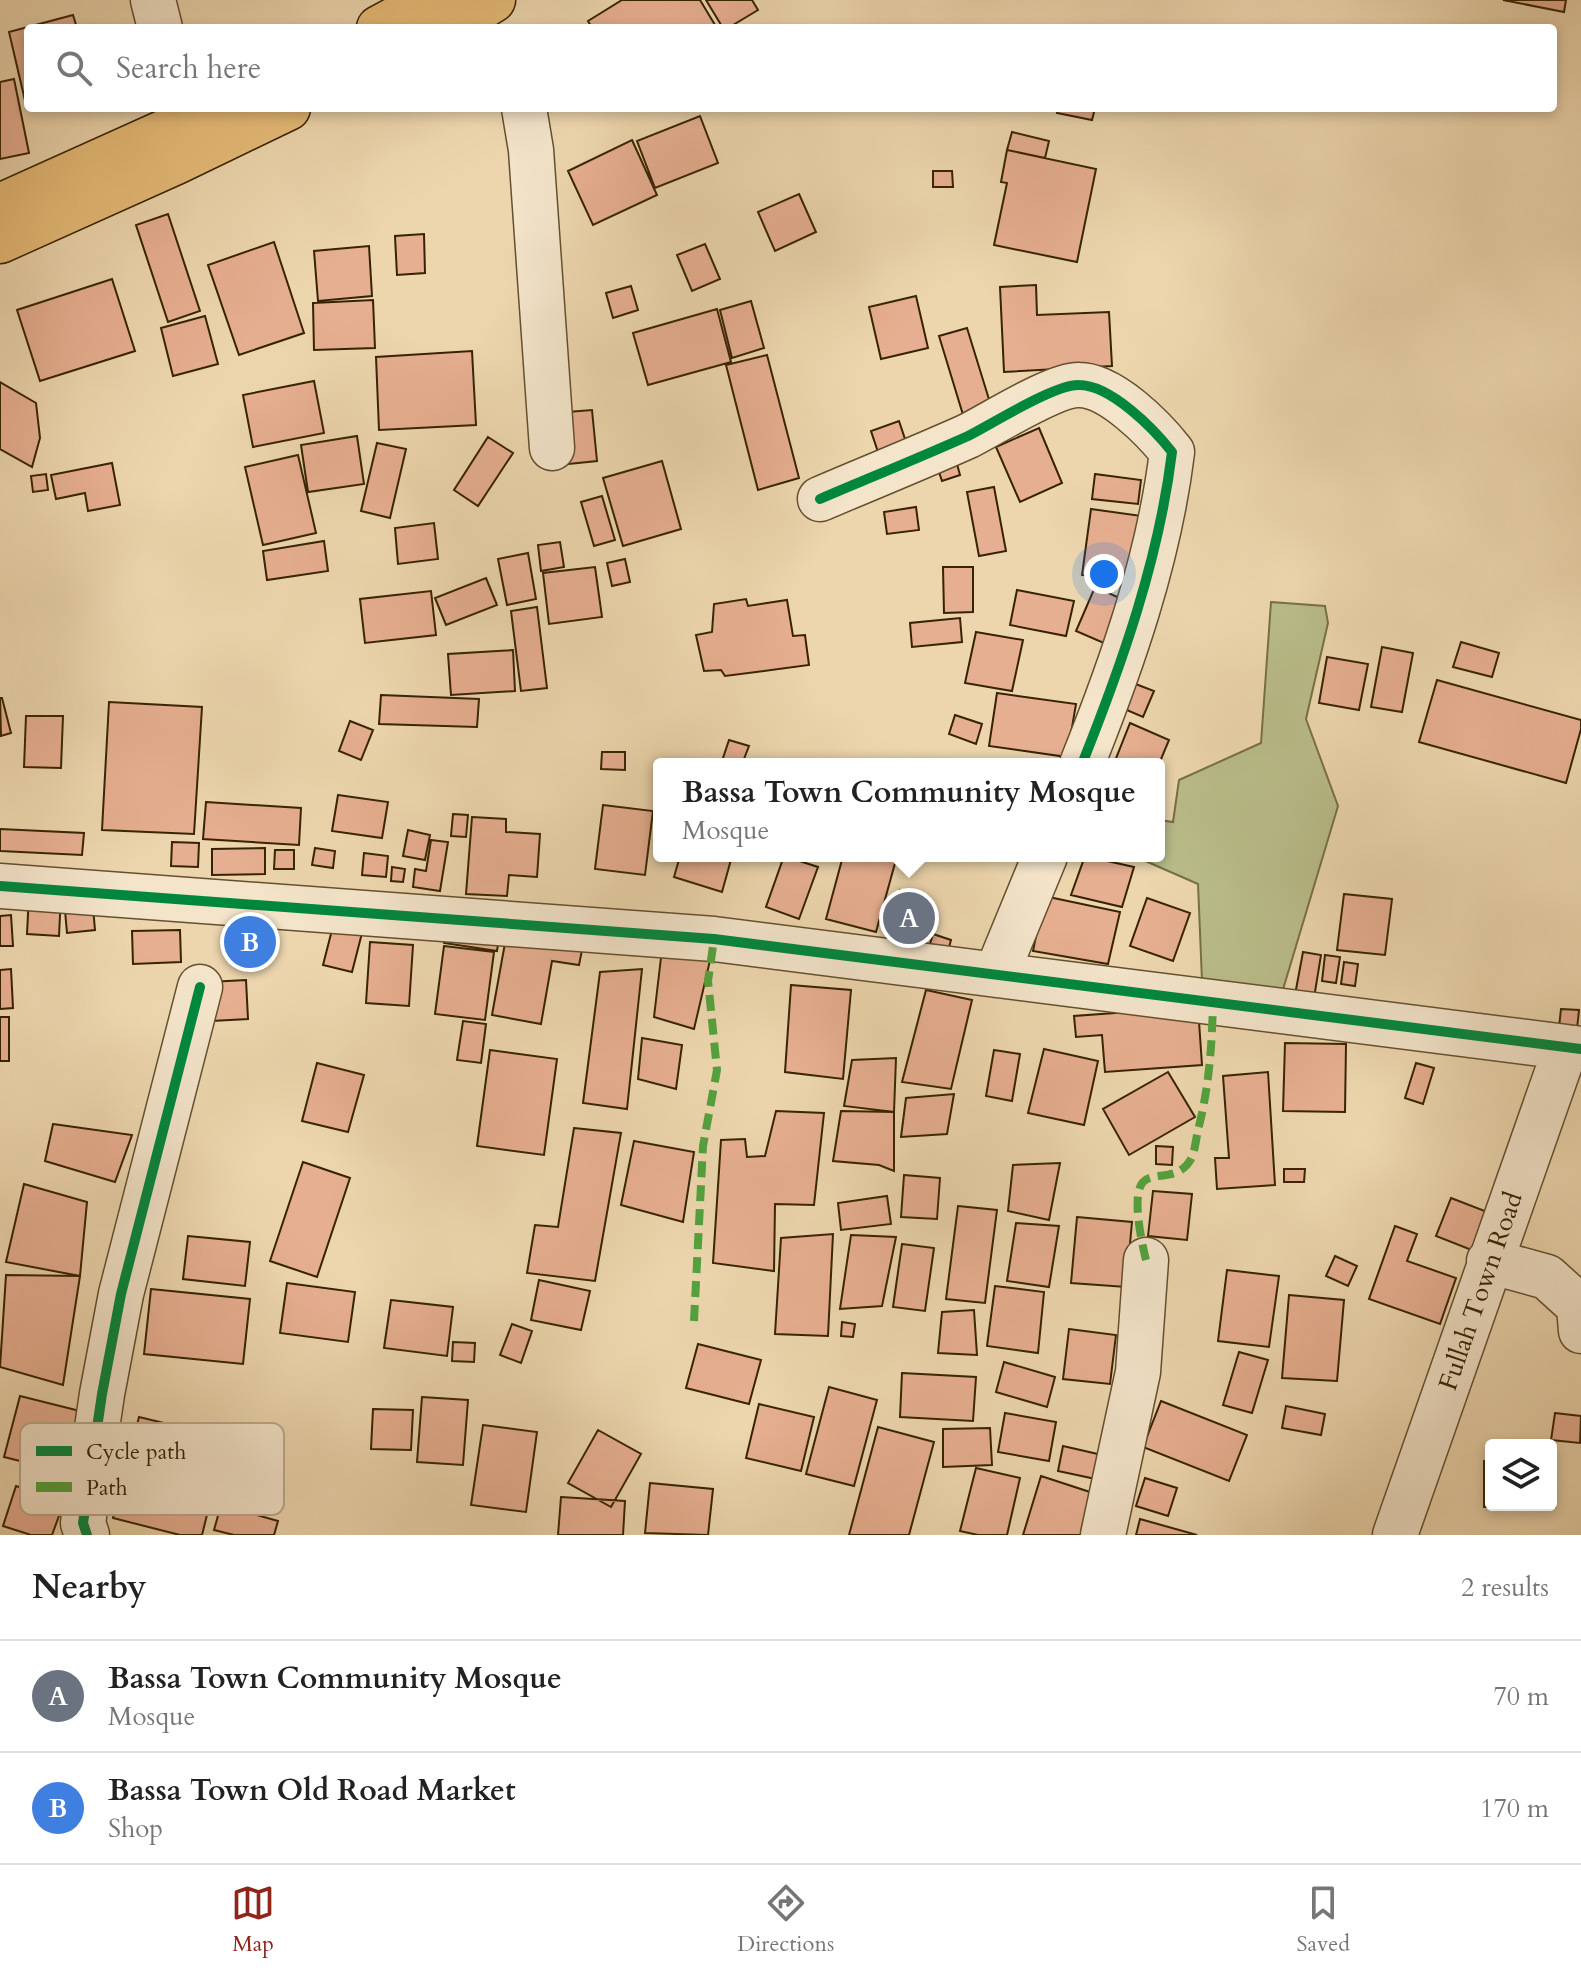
<!DOCTYPE html>
<html lang="en">
<head>
<meta charset="utf-8">
<style>
	:root { --surface:#fff; --page:#f2f2f2; --text:#222; --muted:#767676; --line:#e0e0e0; --accent:#8f2418 }
	body { margin:0; font-family:Cardo,serif; background:var(--page); color:var(--text) }
	.controls { position:absolute; right:24px; bottom:24px; display:grid; overflow:hidden; border-radius:8px; box-shadow:0 4px 12px #0003 }
	.controls button { width:72px; height:72px; display:grid; place-items:center; padding:0; border:0; border-bottom:2px solid var(--line); background:var(--surface); color:var(--text); font:40px sans-serif }
	.you { position:absolute; left:1104px; top:574px; width:28px; height:28px; margin:-20px; border:6px solid #fff; border-radius:50%; background:#1a73e8; box-shadow:0 0 0 12px #1a73e833 }
	.badge { display:grid; place-items:center; width:52px; height:52px; border-radius:50%; background:var(--accent); color:#fff; font-size:26px; font-weight:700 }
	.pin { position:absolute; translate:-50% -50%; border:4px solid #fff; box-shadow:0 2px 8px #0006 }
	.popup { position:absolute; left:653px; top:758px; width:512px; height:104px; box-sizing:border-box; display:grid; place-content:center; border-radius:8px; background:var(--surface); filter:drop-shadow(0 2px 6px #0005); font-size:26px; white-space:nowrap; color:var(--muted) }
	.popup b { font-size:30px; color:var(--text) }
	.popup::after { content:''; position:absolute; left:50%; top:100%; margin-left:-16px; border:16px solid transparent; border-top-color:var(--surface) }
	.list { margin:0; padding:0; list-style:none }
	h2 { display:flex; justify-content:space-between; align-items:center; height:104px; margin:0; padding:0 32px; font-size:34px }
	h2 small { font-size:26px; font-weight:400; color:var(--muted) }
	.list li { display:grid; grid-template-columns:52px 1fr auto; gap:24px; align-items:center; box-sizing:border-box; height:112px; padding:0 32px; border-top:2px solid var(--line) }
	.list b { display:block; font-size:30px; white-space:nowrap }
	.list p { margin:0; font-size:26px; white-space:nowrap; color:var(--muted) }
	.list em { font-size:26px; font-style:normal; color:var(--muted) }
	.icon { flex:none; width:44px; height:44px; fill:none; stroke:currentColor; stroke-width:2; stroke-linecap:round; stroke-linejoin:round }
	.map { position:relative; flex:none; width:1581px; height:1535px; overflow:hidden }
	.search { position:absolute; background:var(--surface); box-shadow:0 4px 12px #0003; left:24px; right:24px; top:24px; height:88px; display:flex; align-items:center; gap:20px; box-sizing:border-box; padding:0 28px; border-radius:8px; color:var(--muted); font-size:30px }
	.sheet { height:328px; background:var(--surface) }
	nav { display:flex; justify-content:space-around; align-items:center; box-sizing:border-box; height:112px; border-top:2px solid var(--line); background:var(--surface); font-size:22px; color:var(--muted) }
	nav a { display:grid; justify-items:center; gap:4px }
	nav .on { color:var(--accent) }
	.map>svg:first-child { display:block }
	.green { fill:#b9bd8a; stroke:#787046; stroke-width:2 }
	.building { fill:#e7af91; stroke:#372303; stroke-width:2 }
	.lines { fill:none; stroke-linecap:round; stroke-linejoin:round }
	.minor-casing { stroke:#64502e; stroke-width:47 }
	.highway-casing { stroke:#372303; stroke-width:47 }
	.minor { stroke:#f3e4ca; stroke-width:44 }
	.highway { stroke:#e6bb77; stroke-width:44 }
	.quiet { stroke:#53a23d; stroke-width:8; stroke-dasharray:16 8; stroke-linecap:butt }
	.cycleway-casing { stroke:#f3e4ca; stroke-width:15 }
	.cycleway { stroke:#00873e; stroke-width:10 }
	.labels { text-anchor:middle; stroke-width:8; stroke-linejoin:round; paint-order:stroke }
	.street-label { font-size:26px; fill:#372303; stroke:#f3e4ca }
	.key { fill:#f3e4ca; stroke:#bbaa8e; stroke-width:2 }
	.key-label { font-size:22px; fill:#372303 }
</style>
</head>
<body>
<div class="map">
<svg width="1581" height="1535" viewBox="0 0 1581 1535">
	<rect width="100%" height="100%" fill="#edd6ae"/>
	<filter id="stains"><feTurbulence type="fractalNoise" baseFrequency=".0025" numOctaves="4"/><feColorMatrix values="0 0 0 0 .2 0 0 0 0 .09 0 0 0 0 .02 0 0 0 .5 -.17"/></filter>
	<radialGradient id="worn" r=".72"><stop offset=".6" stop-color="#630" stop-opacity="0"/><stop offset="1" stop-color="#630" stop-opacity=".3"/></radialGradient>
	<path class="green" d="M1271,602L1325,606L1328,623L1306,719L1338,806L1281,996L1202,981L1198,884L1134,856H1159V820L1173,822L1179,780L1261,743Z"/>
	<path class="building" d="M622,0H700L715,25L710,28H592L588,21Z
		M706,0H752L758,10L728,28H723Z
		M1503,0H1566L1564,12Z
		M73,15L77,28H28V108H33L27,109L9,32Z
		M14,79L29,153L0,159V82Z
		M1058,108H1095L1092,120L1057,113Z
		M700,116L718,163L655,188L637,141Z
		M1012,132L1049,141L1045,158L1007,150Z
		M632,140L657,195L593,225L568,171Z
		M1007,150L1096,169L1077,262L994,245L1007,183L1001,182Z
		M933,171H952L953,187H933Z
		M799,194L816,232L775,251L758,212Z
		M168,214L200,311L168,322L136,225Z
		M424,234L425,273L397,275L395,236Z
		M274,242L304,333L239,355L208,265Z
		M705,244L720,279L692,291L677,255Z
		M369,246L372,296L318,301L314,251Z
		M112,279L135,351L40,381L17,310Z
		M1036,285L1037,315L1109,312L1112,366L1004,372L1000,287Z
		M631,286L638,310L613,318L606,293Z
		M916,296L928,348L881,359L869,307Z
		M373,300L375,348L314,350L313,303Z
		M751,301L764,348L732,358L720,310Z
		M717,309L731,362L648,385L633,333Z
		M205,316L218,364L173,376L161,328Z
		M967,328L992,409L964,418L939,336Z
		M472,351L476,425L379,430L376,357Z
		M767,355L799,478L758,490L726,365Z
		M314,381L324,433L253,447L243,395Z
		M0,382L36,403L40,438L32,467L0,449Z
		M592,410L597,461L559,465L555,413Z
		M899,421L906,442L878,452L871,431Z
		M1039,428L1062,483L1020,502L996,447Z
		M357,436L364,484L308,492L301,445Z
		M488,437L513,453L478,506L454,490Z
		M377,443L406,449L390,518L361,511Z
		M954,453L960,475L942,481L935,460Z
		M298,455L316,533L263,545L245,467Z
		M662,461L681,529L623,546L603,478Z
		M112,463L120,505L88,511L85,493L56,499L51,475Z
		M46,474L48,490L33,492L31,476Z
		M1095,474L1141,480L1138,504L1092,499Z
		M994,487L1006,551L979,556L967,492Z
		M602,496L615,540L594,546L581,502Z
		M916,507L919,530L887,534L884,512Z
		M1091,509L1149,517L1140,583L1082,575Z
		M434,523L438,559L398,564L395,528Z
		M324,541L328,571L267,580L263,551Z
		M560,542L564,567L541,571L538,545Z
		M528,553L536,599L507,605L498,559Z
		M625,559L630,582L612,586L607,563Z
		M595,567L602,617L549,624L543,573Z
		M943,567H973V612L944,613Z
		M486,578L497,605L446,625L435,598Z
		M1095,587L1133,604L1113,647L1076,631Z
		M1017,590L1074,601L1066,636L1010,625Z
		M431,591L436,635L365,643L360,599Z
		M746,599L748,606L787,600L793,636L805,635L809,665L725,676L721,670L704,671L696,635L712,632L714,604Z
		M537,607L547,688L521,691L511,611Z
		M960,618L962,642L912,647L910,623Z
		M976,632L1023,640L1012,691L965,683Z
		M1461,642L1499,653L1492,677L1453,667Z
		M1382,647L1413,653L1402,712L1371,707Z
		M513,650L515,691L451,695L448,654Z
		M1327,657L1368,664L1359,710L1319,703Z
		M1437,680L1581,720V729L1566,783L1419,742Z
		M1133,683L1154,691L1143,717L1122,708Z
		M997,693L1076,704L1067,757L989,746Z
		M381,695L479,699L477,727L379,724Z
		M0,698H2L11,733L1,736Z
		M109,702L202,707L194,834L102,830Z
		M955,715L982,724L976,744L949,734Z
		M26,716H63L61,768L24,767Z
		M350,721L373,730L361,760L339,751Z
		M1130,723L1169,740L1159,764H1122L1115,761Z
		M729,740L749,746L742,764H721Z
		M602,752H625V770L601,769Z
		M338,795L388,802L382,838L332,831Z
		M206,802L301,808L299,845L203,839Z
		M603,805L653,811L645,875L595,869Z
		M453,814L468,815L466,837L451,836Z
		M472,817L506,819V832L540,834L537,877L509,875L507,896L466,894Z
		M0,829L84,833L82,855L0,851Z
		M408,830L430,835L425,860L403,856Z
		M431,840L448,842L440,891L413,887L415,869L426,871Z
		M172,842L199,843L198,867L171,866Z
		M265,848V874L212,875V849Z
		M315,848L335,851L333,868L312,865Z
		M275,850H294V869H274Z
		M364,853L388,856L386,877L362,875Z
		M680,856H732L722,892L674,877Z
		M784,856L818,867L799,919L766,907Z
		M843,856H897L876,932L826,919Z
		M1085,856L1134,867L1122,907L1071,895Z
		M392,867L405,869L403,882L391,881Z
		M900,890L929,897L918,946L889,940Z
		M29,894L61,895L59,936L27,934Z
		M1344,894L1392,899L1385,955L1337,950Z
		M92,896L95,930L67,933L64,899Z
		M1044,896L1120,912L1108,964L1033,951Z
		M1147,898L1190,913L1173,961L1130,946Z
		M11,915L13,946H0V916Z
		M446,921L500,930L497,951L444,943Z
		M333,926L362,933L352,972L323,965Z
		M180,930L181,962L133,964L132,931Z
		M240,931L263,933L261,954L237,952Z
		M507,932L583,945L579,965L552,961L541,1024L492,1015Z
		M933,934L951,940L947,955L928,950Z
		M370,942L413,945L409,1006L366,1003Z
		M444,946L494,952L485,1020L435,1014Z
		M662,949L712,952L694,1029L654,1017Z
		M1303,952L1321,955L1314,998L1295,995Z
		M1325,955L1340,957L1336,983L1322,981Z
		M1344,962L1358,964L1355,986L1341,984Z
		M11,969L13,1008L0,1009V970Z
		M642,969L627,1109L583,1103L600,972Z
		M246,980L248,1019L212,1021L209,982Z
		M791,985L851,990L843,1079L785,1072Z
		M926,990L972,1000L951,1089L902,1082Z
		M1198,1007L1202,1065L1105,1072L1102,1035L1076,1037L1074,1016Z
		M1561,1009L1579,1010L1577,1029L1559,1027Z
		M0,1017H9V1061H0Z
		M463,1021L486,1024L481,1063L457,1060Z
		M642,1038L682,1045L676,1089L638,1079Z
		M1285,1043L1346,1044L1345,1112L1283,1111Z
		M1044,1049L1098,1061L1084,1125L1028,1113Z
		M490,1050L557,1059L544,1155L477,1146Z
		M994,1050L1020,1054L1012,1101L986,1096Z
		M896,1058L894,1112L844,1106L852,1060Z
		M317,1063L364,1075L348,1132L302,1121Z
		M1416,1063L1434,1068L1423,1104L1405,1098Z
		M1168,1072L1195,1117L1129,1155L1103,1109Z
		M1268,1072L1275,1185L1217,1189L1215,1158H1229L1223,1076Z
		M954,1094L947,1134L901,1137L906,1098Z
		M776,1111L824,1113L814,1205L775,1204L774,1271L713,1263L721,1140L745,1139L747,1157L765,1156Z
		M841,1111L894,1112V1171L879,1165L833,1161Z
		M53,1124L132,1135L115,1182L45,1161Z
		M574,1128L621,1133L595,1281L527,1273L535,1225L558,1227Z
		M634,1141L694,1152L683,1222L621,1205Z
		M1156,1146L1173,1147L1172,1165L1156,1164Z
		M303,1162L350,1178L317,1277L270,1261Z
		M1060,1163L1049,1220L1008,1211L1013,1165Z
		M1284,1169H1305L1304,1182H1284Z
		M904,1175L940,1178L937,1219L901,1217Z
		M24,1184L87,1202L80,1276L6,1262Z
		M1153,1191L1192,1194L1187,1240L1148,1236Z
		M887,1196L891,1224L841,1230L838,1203Z
		M1451,1198L1490,1213L1474,1251L1436,1236Z
		M958,1206L997,1210L985,1303L946,1299Z
		M1077,1217L1132,1222L1126,1287L1071,1283Z
		M1016,1223L1059,1226L1049,1287L1007,1281Z
		M1395,1226L1417,1234L1407,1261L1456,1278L1440,1324L1369,1299Z
		M833,1234L828,1336L775,1334L781,1238Z
		M851,1235L896,1237L882,1306L840,1309Z
		M188,1236L250,1242L245,1286L183,1279Z
		M902,1244L934,1248L925,1311L893,1307Z
		M1335,1256L1357,1266L1348,1286L1326,1276Z
		M1227,1270L1279,1276L1269,1347L1218,1341Z
		M6,1275L80,1276L63,1385L0,1367Z
		M539,1280L590,1291L581,1330L531,1320Z
		M287,1283L355,1292L348,1342L280,1333Z
		M995,1286L1044,1292L1038,1353L987,1346Z
		M151,1289L250,1299L243,1364L144,1354Z
		M1289,1295L1344,1300L1337,1381L1282,1378Z
		M391,1300L453,1307L447,1356L384,1348Z
		M974,1310L977,1355L938,1353L942,1312Z
		M842,1322L855,1324L853,1337L841,1336Z
		M512,1324L532,1331L521,1363L500,1355Z
		M1069,1329L1116,1335L1110,1384L1063,1379Z
		M453,1342L475,1343L474,1362L452,1361Z
		M698,1344L761,1360L749,1404L686,1388Z
		M1239,1352L1268,1360L1252,1413L1223,1405Z
		M1004,1362L1055,1377L1047,1407L996,1392Z
		M902,1373L976,1377L973,1421L900,1417Z
		M829,1387L877,1400L854,1486L806,1474Z
		M20,1396L88,1413L72,1474L4,1457Z
		M422,1397L468,1400L463,1465L417,1462Z
		M1161,1401L1247,1435L1229,1481L1143,1447Z
		M759,1404L814,1417L801,1471L746,1458Z
		M1286,1406L1325,1414L1321,1435L1282,1428Z
		M373,1409L413,1410L411,1450L371,1449Z
		M1005,1413L1056,1422L1049,1461L998,1452Z
		M1555,1413L1581,1416L1580,1443L1551,1440Z
		M139,1417L226,1438L202,1535H180L113,1518Z
		M483,1425L537,1432L526,1512L471,1505Z
		M878,1427L934,1442L909,1535H849Z
		M990,1428L992,1465L943,1467V1429Z
		M598,1430L641,1454L611,1507L568,1483Z
		M1063,1446L1111,1457L1105,1481L1058,1471Z
		M1484,1461H1491V1505H1551V1461H1555V1507H1484Z
		M976,1468L1020,1478L1007,1535H978L960,1531Z
		M1041,1476L1096,1494L1083,1535H1023Z
		M1145,1478L1177,1488L1168,1516L1136,1506Z
		M650,1483L713,1489L708,1535L645,1533Z
		M16,1486L64,1502L52,1535H31L3,1526Z
		M561,1497L625,1501L623,1535H558Z
		M221,1505L278,1521L274,1535H234L214,1530Z
		M1140,1519L1197,1535H1136Z"/>
	<g class="lines">
		<g class="minor-casing">
			<path id="minor" d="M153,0L160,28
				M524,108L531,150L552,448
				M820,499C869,478 919,458 968,436C992,424 1055,384 1079,385C1111,385 1154,429 1172,452C1159,559 1122,664 1082,764
				M0,886L714,939L1581,1049
				M996,975L1045,856
				M1489,1261L1547,1277L1579,1306L1581,1331
				M87,1535L83,1523L102,1394L121,1294L200,987
				M1103,1535L1138,1372L1146,1260
				M1395,1535L1566,1047"/>
		</g>
		<g class="highway-casing">
			<path id="highway" d="M379,28L431,0
				M448,28L493,0
				M0,206L218,108
				M0,241L176,162L288,108"/>
		</g>
		<use href="#minor" class="minor"/>
		<use href="#highway" class="highway"/>
		<path class="quiet" d="M1146,1260C1142,1244 1131,1195 1143,1182C1154,1171 1178,1182 1191,1159C1195,1151 1196,1139 1198,1130C1209,1088 1212,1045 1213,1002
			M694,1321L703,1146L717,1070L708,981L714,939"/>
		<g class="cycleway-casing">
			<path id="cycleway" d="M820,499C869,478 919,458 968,436C992,424 1055,384 1079,385C1111,385 1154,429 1172,452C1159,559 1122,664 1082,764
				M0,886L714,939L1581,1049
				M87,1535L83,1523L102,1394L121,1294L200,987"/>
		</g>
		<use href="#cycleway" class="cycleway"/>
	</g>
	<g class="labels">
		<g class="street-label">
			<text transform="translate(1480 1291) rotate(-71)" y="9">Fullah Town Road</text>
		</g>
	</g>
	<rect x="20" y="1423" width="264" height="92" rx="12" class="key"/>
	<rect x="36" y="1446" width="36" height="10" fill="#00873e"/>
	<rect x="36" y="1482" width="36" height="10" fill="#53a23d"/>
	<g class="key-label">
		<text x="86" y="1459">Cycle path</text>
		<text x="86" y="1495">Path</text>
	</g>
	<rect width="100%" height="100%" filter="url(#stains)"/>
	<rect width="100%" height="100%" fill="url(#worn)"/>
</svg>
<div class="controls">
<button><svg class="icon" aria-label="layers" viewBox="0 0 24 24"><path d="M12 4l9 5-9 5-9-5zM3 14l9 5 9-5"/></svg></button>
</div>
<div class="you"></div>
<div class="pin badge" style="left:909px;top:918px;background:#6b7280">A</div>
<div class="popup"><b>Bassa Town Community Mosque</b>Mosque</div>
<div class="pin badge" style="left:250px;top:942px;background:#3f7fe0">B</div>
<div class="search"><svg class="icon" aria-label="search" viewBox="0 0 24 24"><circle cx="10" cy="10" r="6"/><path d="M15 15l6 6"/></svg>Search here</div>
</div>
<section class="sheet">
<h2>Nearby<small>2 results</small></h2>
<ul class="list">
<li><span class="badge" style="background:#6b7280">A</span><div><b>Bassa Town Community Mosque</b><p>Mosque</p></div><em>70 m</em></li>
<li><span class="badge" style="background:#3f7fe0">B</span><div><b>Bassa Town Old Road Market</b><p>Shop</p></div><em>170 m</em></li>
</ul>
</section>
<nav>
<a class="on"><svg class="icon" aria-label="map" viewBox="0 0 24 24"><path d="M3 6l6-2 6 2 6-2v14l-6 2-6-2-6 2zM9 4v14M15 6v14"/></svg>Map</a>
<a><svg class="icon" aria-label="directions" viewBox="0 0 24 24"><path d="M12 3l9 9-9 9-9-9zM9 14v-3h6M13 9l2 2-2 2"/></svg>Directions</a>
<a><svg class="icon" aria-label="saved" viewBox="0 0 24 24"><path d="M7 4h10v16l-5-4-5 4z"/></svg>Saved</a>
</nav>
</body>
</html>
